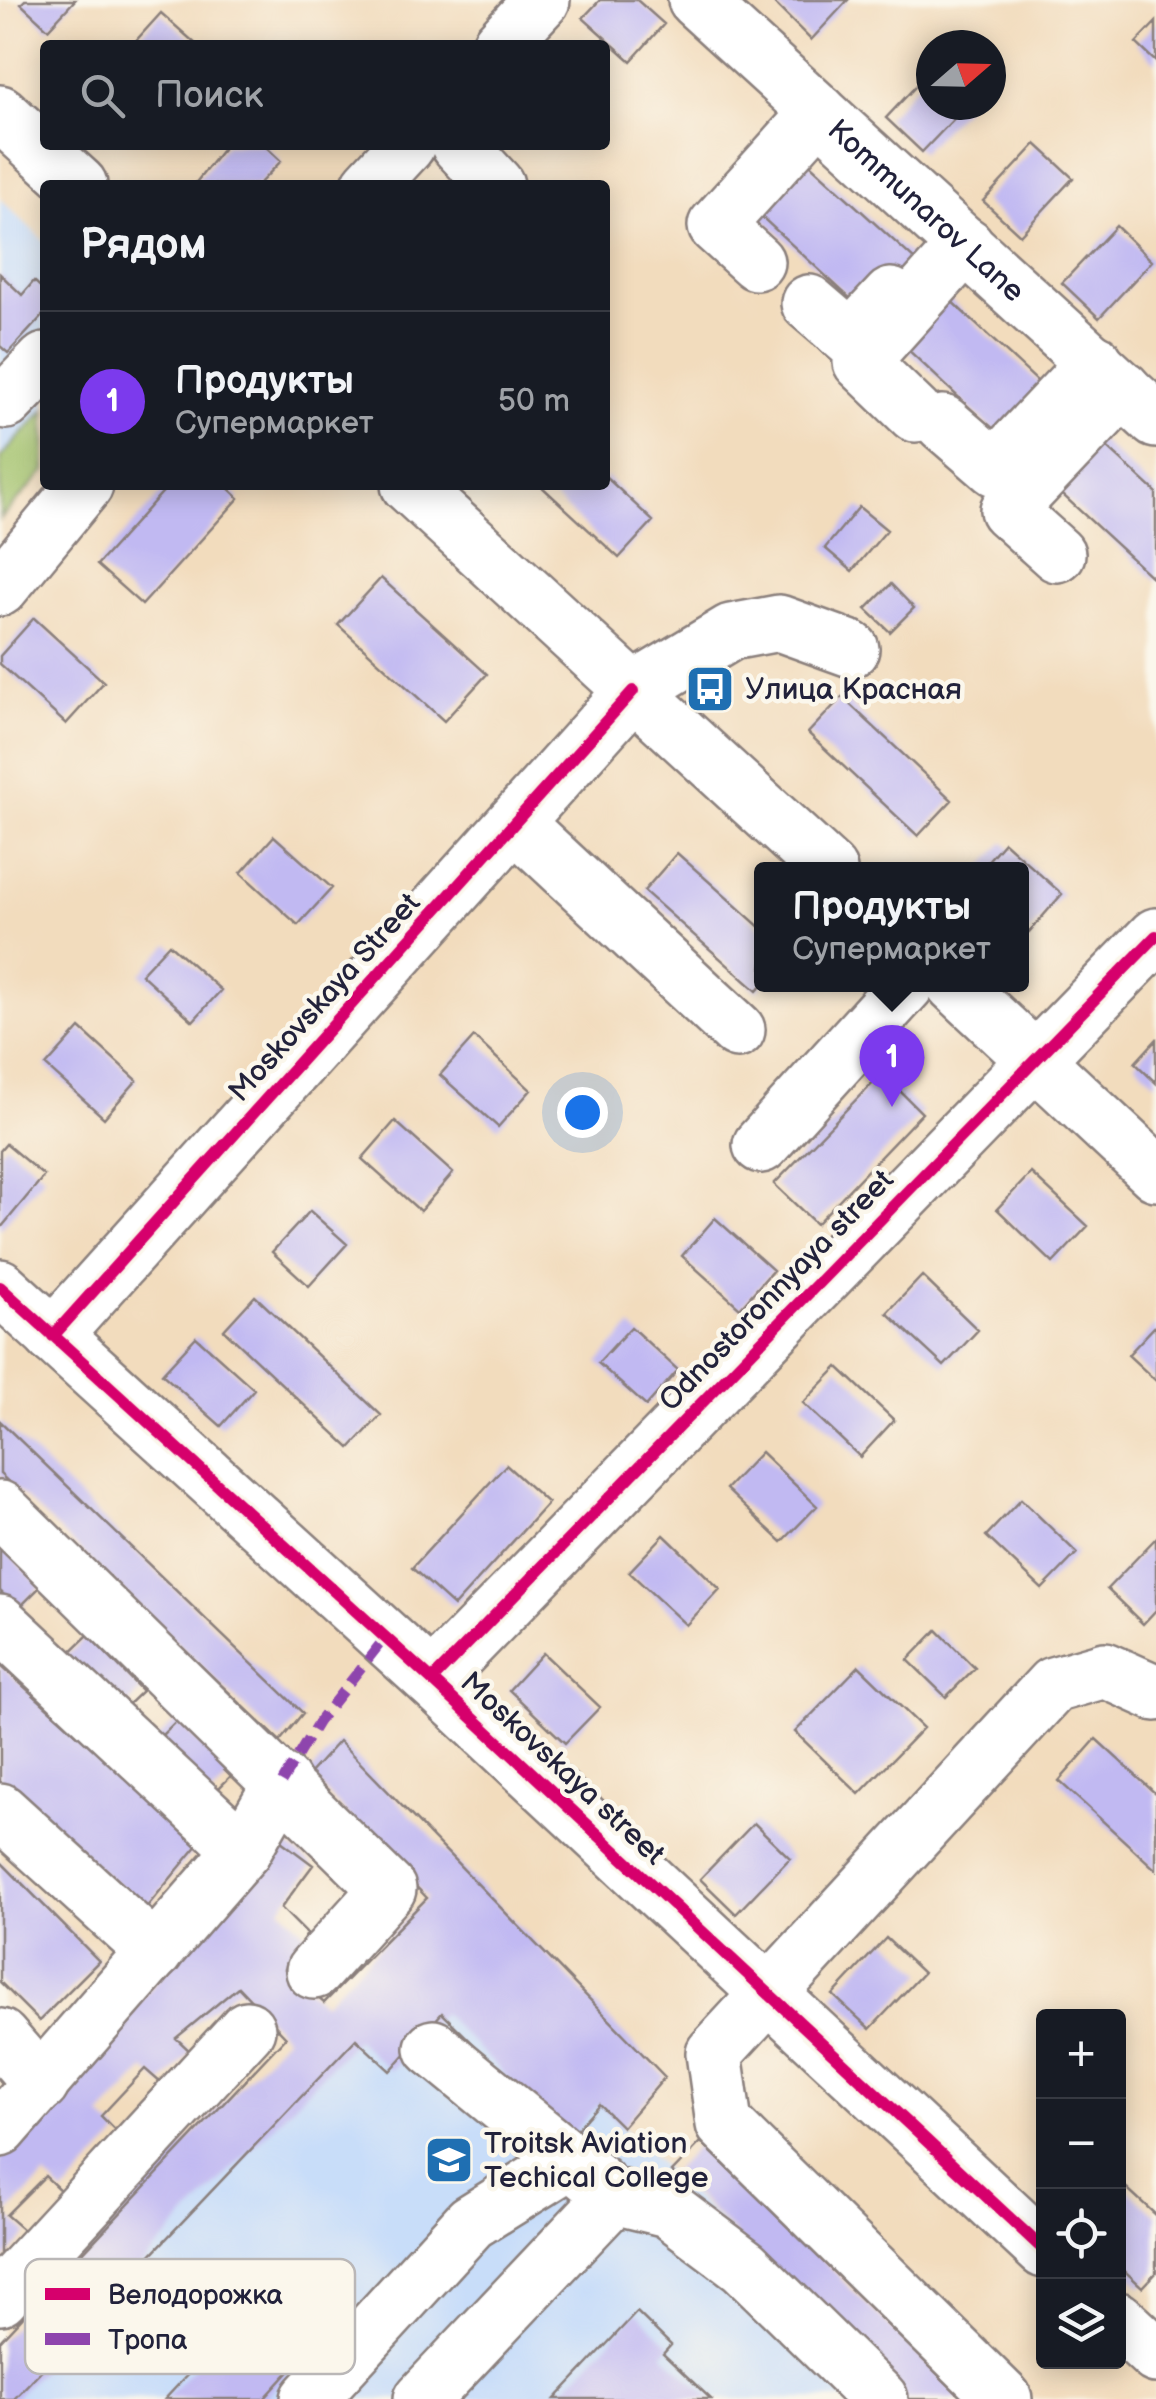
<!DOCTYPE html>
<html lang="ru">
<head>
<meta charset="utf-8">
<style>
	:root { --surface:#171b24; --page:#20242c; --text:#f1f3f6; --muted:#9ea1a6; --line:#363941; --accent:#7c3aed }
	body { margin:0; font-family:"Balsamiq Sans",sans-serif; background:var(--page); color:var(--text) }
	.controls { position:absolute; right:30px; bottom:30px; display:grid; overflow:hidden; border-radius:10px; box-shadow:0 5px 25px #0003 }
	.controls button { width:90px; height:90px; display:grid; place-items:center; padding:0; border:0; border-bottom:2px solid var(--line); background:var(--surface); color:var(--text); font:50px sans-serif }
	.compass { position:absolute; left:916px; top:30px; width:90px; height:90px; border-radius:50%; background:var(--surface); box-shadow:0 5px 25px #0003; rotate:70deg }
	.you { position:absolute; left:582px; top:1112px; width:35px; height:35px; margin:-25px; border:8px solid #fff; border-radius:50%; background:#1a73e8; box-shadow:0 0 0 15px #1a73e833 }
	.badge { display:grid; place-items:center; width:65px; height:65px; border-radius:50%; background:var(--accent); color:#fff; font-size:32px; font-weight:700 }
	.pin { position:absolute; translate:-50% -82px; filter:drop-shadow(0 2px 5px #0008) }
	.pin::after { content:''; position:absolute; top:52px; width:35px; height:30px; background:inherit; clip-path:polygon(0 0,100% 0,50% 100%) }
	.popup { position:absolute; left:754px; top:862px; width:275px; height:130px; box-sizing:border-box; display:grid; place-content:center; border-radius:10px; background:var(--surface); filter:drop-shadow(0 2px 8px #0005); font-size:32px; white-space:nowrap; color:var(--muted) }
	.popup b { font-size:38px; color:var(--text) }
	.popup::after { content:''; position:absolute; left:50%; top:100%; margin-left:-20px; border:20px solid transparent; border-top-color:var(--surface) }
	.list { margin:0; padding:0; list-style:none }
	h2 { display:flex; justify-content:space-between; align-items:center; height:130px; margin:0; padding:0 40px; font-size:42px }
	h2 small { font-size:32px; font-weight:400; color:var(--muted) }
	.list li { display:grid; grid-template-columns:65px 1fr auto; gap:30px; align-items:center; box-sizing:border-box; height:180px; padding:0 40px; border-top:2px solid var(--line) }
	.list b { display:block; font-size:38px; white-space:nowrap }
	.list p { margin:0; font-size:32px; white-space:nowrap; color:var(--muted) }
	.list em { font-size:32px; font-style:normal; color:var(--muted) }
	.icon { flex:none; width:55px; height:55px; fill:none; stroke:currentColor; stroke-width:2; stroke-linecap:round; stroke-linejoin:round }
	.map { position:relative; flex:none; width:1156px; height:2399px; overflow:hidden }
	.search { position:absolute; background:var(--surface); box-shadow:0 5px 25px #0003; left:40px; top:40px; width:570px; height:110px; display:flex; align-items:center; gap:25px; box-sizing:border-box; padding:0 35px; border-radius:10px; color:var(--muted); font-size:38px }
	.panel { position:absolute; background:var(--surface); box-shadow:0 5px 25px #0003; left:40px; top:180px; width:570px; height:310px; border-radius:10px }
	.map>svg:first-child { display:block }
	.built { fill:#c8ddf9 }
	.green { fill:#a1c16a; stroke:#627252; stroke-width:2.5 }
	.building { fill:#c1b9f2 }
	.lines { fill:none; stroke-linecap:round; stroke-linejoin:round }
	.minor-casing { stroke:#8a7f7c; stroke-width:60 }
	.minor { stroke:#fff; stroke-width:55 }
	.quiet { stroke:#8e44ad; stroke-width:10; stroke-dasharray:20 10; stroke-linecap:butt }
	.cycleway-casing { stroke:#fbf7ec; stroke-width:19 }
	.cycleway { stroke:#d6006c; stroke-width:12 }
	.labels { text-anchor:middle; stroke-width:9; stroke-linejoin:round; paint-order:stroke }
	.street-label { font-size:30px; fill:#22223b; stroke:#fbf7ec }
	.poi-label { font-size:30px; fill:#22223b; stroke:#fbf7ec; text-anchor:start }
	.key { fill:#fbf7ec; stroke:#bab7b7; stroke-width:2.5 }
	.key-label { font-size:28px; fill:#22223b }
</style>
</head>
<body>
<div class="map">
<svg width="1156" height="2399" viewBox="0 0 1156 2399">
	<rect width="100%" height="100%" fill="#fbf7ec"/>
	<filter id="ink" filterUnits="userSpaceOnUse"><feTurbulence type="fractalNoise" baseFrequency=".01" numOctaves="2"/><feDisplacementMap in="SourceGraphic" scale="20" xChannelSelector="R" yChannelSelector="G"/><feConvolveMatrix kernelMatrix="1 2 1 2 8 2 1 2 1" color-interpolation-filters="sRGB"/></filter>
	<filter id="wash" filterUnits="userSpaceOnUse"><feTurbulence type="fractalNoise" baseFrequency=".0048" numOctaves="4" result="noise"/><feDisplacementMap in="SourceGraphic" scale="40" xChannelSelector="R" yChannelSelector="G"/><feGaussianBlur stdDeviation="2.25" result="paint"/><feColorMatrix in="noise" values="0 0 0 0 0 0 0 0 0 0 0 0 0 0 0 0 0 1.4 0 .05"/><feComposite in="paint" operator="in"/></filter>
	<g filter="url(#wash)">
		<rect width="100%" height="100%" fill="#f2dcbd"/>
		<path class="built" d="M0,199L45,242V410L0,458Z
			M447,1943L622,2127L902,2399H14Z"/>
		<path class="green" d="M45,410V471L0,519V458Z"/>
		<g id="blocks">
			<path class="building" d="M25,0H75L48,29L21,4Z
				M600,0H637L664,24L631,61L583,18Z
				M779,0H848L811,40L775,4Z
				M161,13L197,45H132Z
				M1156,22V62L1136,43Z
				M931,70V105H967L922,152L886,118Z
				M1036,144L1073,178L1020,235L983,201Z
				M226,145H264L281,161L258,185H194Z
				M800,155L915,260L866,313L752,208Z
				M1116,226L1152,261L1099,318L1062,283Z
				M0,274L22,295L34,281L45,291V313L8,353L0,346Z
				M948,298L1051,394L1006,442L904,346Z
				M1095,436L1156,492V581L1051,484Z
				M605,476L653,521L619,558L540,485H605Z
				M169,485H225L239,498L142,605L97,565Z
				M859,507L887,530L852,571L825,548Z
				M381,578L487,674L444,721L338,625Z
				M891,584L914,608L890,632L866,609Z
				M34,618L104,682L66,724L0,664V656Z
				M842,697L952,800L918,836L808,733Z
				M274,836L332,888L298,925L241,873Z
				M1004,842L1062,894L1029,932L1022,925V870H980Z
				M677,853L762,929V985L757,991L644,891Z
				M169,944L221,990L193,1021L141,974Z
				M80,1028L137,1080L104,1118L46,1066Z
				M474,1037L531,1090L498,1127L440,1075Z
				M1156,1040V1083L1135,1063Z
				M882,1073L922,1113L816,1224L774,1184Z
				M395,1121L453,1173L420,1211L362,1159Z
				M6,1144L44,1176L0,1229V1151Z
				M1031,1173L1088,1226L1053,1263L997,1209Z
				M310,1211L347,1244L309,1286L272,1252Z
				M715,1218L773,1270L740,1308L682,1256Z
				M922,1276L978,1330L944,1366L887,1313Z
				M255,1296L381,1415L350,1448L224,1330Z
				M1156,1325V1381L1128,1355Z
				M631,1327L678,1370L646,1406L598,1363Z
				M196,1337L254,1389L221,1426L162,1374Z
				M838,1367L894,1420L860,1457L803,1403Z
				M0,1421L303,1713L280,1741L0,1474Z
				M761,1452L817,1506L782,1542L726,1489Z
				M506,1465L548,1503L454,1606L412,1568Z
				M1021,1499L1077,1553L1042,1589L986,1536Z
				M664,1535L720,1589L686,1625L629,1572Z
				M1156,1538V1610L1143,1624L1107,1589Z
				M0,1545L41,1586L18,1609L0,1591Z
				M937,1630L975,1668L946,1697L908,1660Z
				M88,1635L142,1691L119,1713L65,1657Z
				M543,1653L600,1707L565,1743L509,1690Z
				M0,1665L199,1844L145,1909L0,1782Z
				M859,1666L923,1728L859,1794L795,1732Z
				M177,1720L231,1776L208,1799L154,1743Z
				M1096,1739L1156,1794V1870L1059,1781Z
				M339,1741L665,2077L622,2127L599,2104L569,2138L442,2013L390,2071L356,2039L14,2399H0V2341L286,2037L238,1987L176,2038L191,2052L162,2084L145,2069L101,2116L119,2134L64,2194L45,2176L6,2215L28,2234L0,2264V2158L84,2068L277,1838L313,1865L281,1908L307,1934L285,1969L324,2003L427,1898L309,1774Z
				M754,1823L790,1858L736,1914L700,1879Z
				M0,1861L99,1961L39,2021L0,1982Z
				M886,1938L923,1973L870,2029L833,1995Z
				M701,2142L963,2399H902L672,2172Z
				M1118,2180L1156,2215V2272L1142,2287L1118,2265Z
				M274,2282L326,2331L264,2399H165Z
				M637,2312L671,2345L663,2354L711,2399H555Z"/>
		</g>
	</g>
	<g filter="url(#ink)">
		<use href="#blocks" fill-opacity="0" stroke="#8a7f7c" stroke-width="2.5"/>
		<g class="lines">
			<g class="minor-casing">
				<g id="minor">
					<path id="s1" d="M696,0L1156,420"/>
					<path d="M500,45L542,0"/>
					<path d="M0,113L79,185"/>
					<path d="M459,145L496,185"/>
					<path d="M370,185L407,145"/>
					<path d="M756,262L716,226L819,112"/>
					<path d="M809,303L851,339L891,296"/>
					<path d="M6,401L45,361"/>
					<path d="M915,414L861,362L966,245"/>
					<path d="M943,423L995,468L1095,362"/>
					<path d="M409,485L829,870"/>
					<path d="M1057,554L1008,510L1123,389"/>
					<path d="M0,588L85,485"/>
					<path d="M515,823L737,1030"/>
					<path d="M954,984L1156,1173"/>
					<path d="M761,1145L907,984"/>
					<path d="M0,1287L432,1680L1044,2250"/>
					<path d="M53,1336L633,691L731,632L779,623L851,649"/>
					<path d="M0,1509L388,1889L314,1971"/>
					<path d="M0,1623L243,1850"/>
					<path d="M432,1680L1156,936"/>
					<path d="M0,1811L155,1952"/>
					<path d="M0,2037L41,2084"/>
					<path d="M433,2048L598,2183"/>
					<path d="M0,2129L243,1850L282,1782"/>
					<path d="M0,2297L247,2029"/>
					<path d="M1118,2320L1156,2355"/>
					<path d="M309,2399L471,2222L571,2160"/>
					<path d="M422,2399L614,2196L668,2209L744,2266L880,2399"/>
					<path d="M1004,2399L724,2124L714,2053L1053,1685L1105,1670L1156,1693"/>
				</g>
			</g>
			<use href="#minor" class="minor"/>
			<path class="quiet" d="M282,1782L318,1722L384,1639"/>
			<g class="cycleway-casing">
				<path id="cycleway" d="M0,1287L432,1680L1044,2250
					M53,1336L633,691
					M432,1680L1156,936"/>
			</g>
			<use href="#cycleway" class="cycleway"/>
		</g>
	</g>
	<defs>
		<g id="bus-square" transform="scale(2.5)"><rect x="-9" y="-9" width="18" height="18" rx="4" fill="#1f6fb2" stroke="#fbf7ec"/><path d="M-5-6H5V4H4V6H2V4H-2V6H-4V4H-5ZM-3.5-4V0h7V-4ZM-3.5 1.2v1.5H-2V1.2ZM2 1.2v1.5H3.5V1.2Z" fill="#fff"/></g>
		<g id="university-square" transform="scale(2.5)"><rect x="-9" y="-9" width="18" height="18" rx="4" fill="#1f6fb2" stroke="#fbf7ec"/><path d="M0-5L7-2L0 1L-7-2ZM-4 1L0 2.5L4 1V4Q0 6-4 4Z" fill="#fff"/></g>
	</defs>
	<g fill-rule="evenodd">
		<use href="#bus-square" x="710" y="689"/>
		<use href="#university-square" x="449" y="2160"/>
	</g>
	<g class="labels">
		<g class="street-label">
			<text dy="10" stroke="none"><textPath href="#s1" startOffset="312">Kommunarov Lane</textPath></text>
			<text transform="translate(324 997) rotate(-48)" y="10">Moskovskaya Street</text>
			<text transform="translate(776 1290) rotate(-46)" y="10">Odnostoronnyaya street</text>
			<text transform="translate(563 1768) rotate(43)" y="10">Moskovskaya street</text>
		</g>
		<g class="poi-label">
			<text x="745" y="699">Улица Красная</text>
			<text x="484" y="2153">Troitsk Aviation<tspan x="484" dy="34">Techical College</tspan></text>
		</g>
	</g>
	<rect x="25" y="2259" width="330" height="115" rx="15" class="key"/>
	<rect x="45" y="2288" width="45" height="12" fill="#d6006c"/>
	<rect x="45" y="2333" width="45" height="12" fill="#8e44ad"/>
	<g class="key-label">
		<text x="108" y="2304">Велодорожка</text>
		<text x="108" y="2349">Тропа</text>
	</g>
</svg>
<div class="controls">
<button>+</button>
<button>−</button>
<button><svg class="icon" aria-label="locate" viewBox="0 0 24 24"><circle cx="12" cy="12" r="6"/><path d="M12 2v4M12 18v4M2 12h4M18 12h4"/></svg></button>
<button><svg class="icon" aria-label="layers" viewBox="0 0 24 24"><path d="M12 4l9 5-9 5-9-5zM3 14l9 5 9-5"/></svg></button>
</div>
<svg class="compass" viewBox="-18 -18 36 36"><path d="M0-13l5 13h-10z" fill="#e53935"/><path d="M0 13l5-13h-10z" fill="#9ea1a6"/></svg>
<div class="you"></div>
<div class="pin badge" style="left:892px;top:1107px">1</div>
<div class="popup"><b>Продукты</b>Супермаркет</div>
<div class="search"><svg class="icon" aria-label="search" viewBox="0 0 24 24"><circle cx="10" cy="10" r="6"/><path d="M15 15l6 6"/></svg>Поиск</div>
<section class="panel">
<h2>Рядом<small></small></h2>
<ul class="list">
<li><span class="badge">1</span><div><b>Продукты</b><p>Супермаркет</p></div><em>50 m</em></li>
</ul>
</section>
</div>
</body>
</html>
